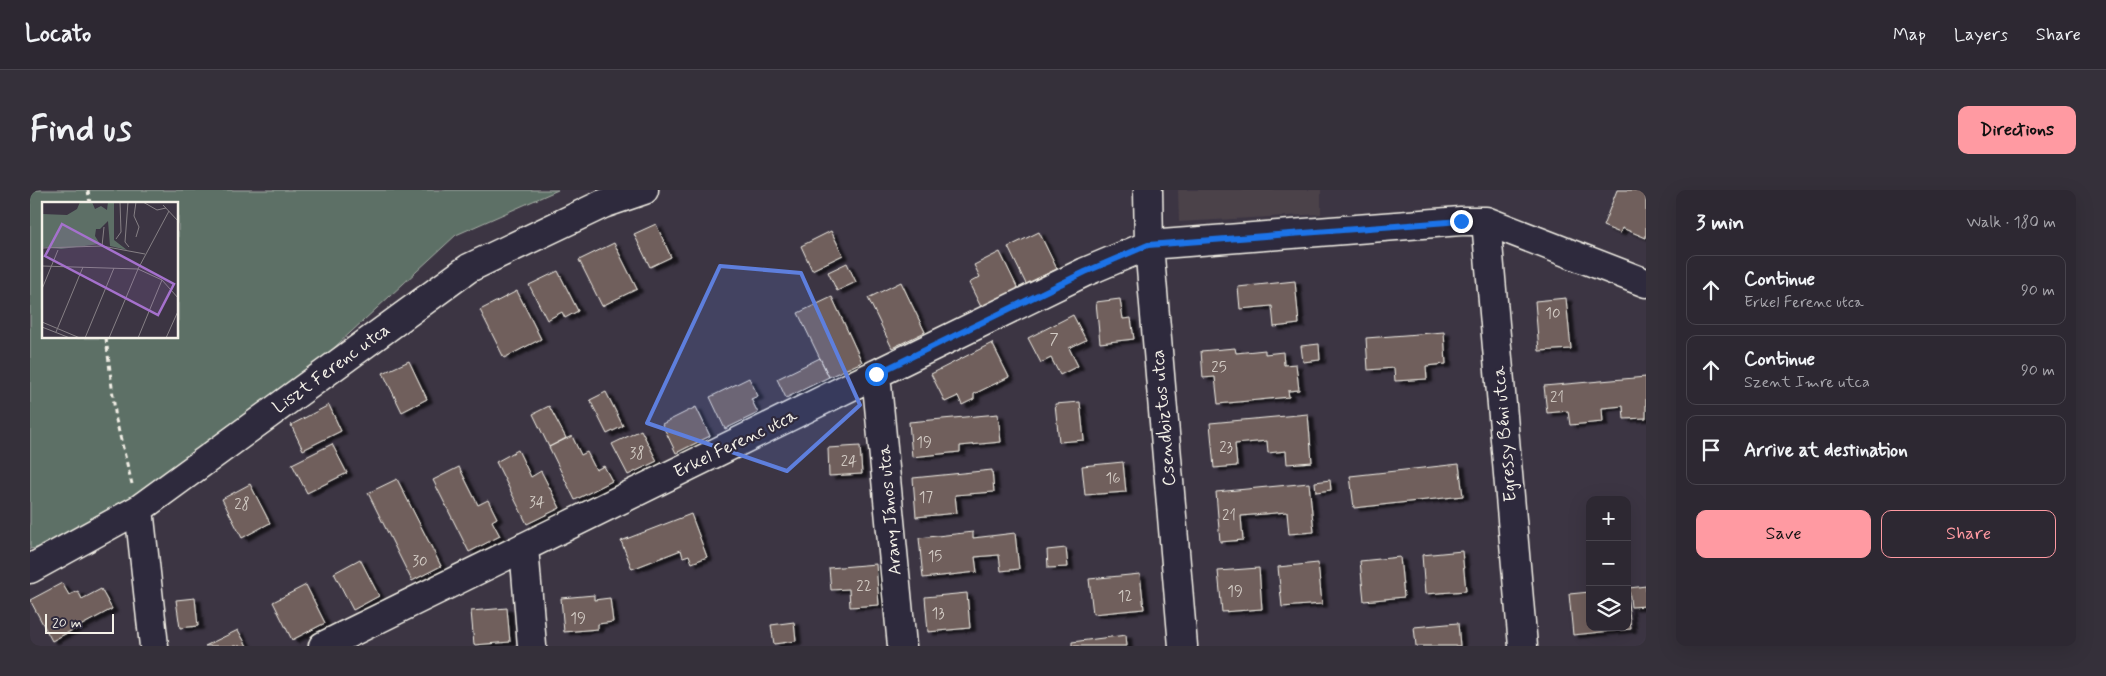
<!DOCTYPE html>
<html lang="en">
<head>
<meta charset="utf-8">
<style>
	:root { --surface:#2d2832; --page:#35303a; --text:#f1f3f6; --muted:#a7a6ac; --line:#48444d; --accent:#ff9aa2 }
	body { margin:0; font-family:Mynerve,sans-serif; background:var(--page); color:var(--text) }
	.controls { position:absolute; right:15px; bottom:15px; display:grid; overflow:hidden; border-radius:10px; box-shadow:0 5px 20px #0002 }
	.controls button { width:45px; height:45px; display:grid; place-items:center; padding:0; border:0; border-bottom:1px solid var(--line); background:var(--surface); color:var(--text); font:25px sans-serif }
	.scale { position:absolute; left:15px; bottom:12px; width:69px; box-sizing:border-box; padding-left:5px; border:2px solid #f4f1e8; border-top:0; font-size:14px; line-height:18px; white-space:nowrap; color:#f4f1e8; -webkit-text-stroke:4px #2f2a3d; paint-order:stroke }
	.stop { position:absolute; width:15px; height:15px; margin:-11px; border:4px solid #1a73e8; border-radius:50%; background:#fff }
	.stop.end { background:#1a73e8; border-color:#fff; box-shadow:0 1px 5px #0008 }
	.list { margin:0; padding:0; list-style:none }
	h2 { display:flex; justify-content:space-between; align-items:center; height:65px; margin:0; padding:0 20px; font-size:21px }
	h2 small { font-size:16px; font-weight:400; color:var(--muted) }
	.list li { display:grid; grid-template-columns:32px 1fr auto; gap:15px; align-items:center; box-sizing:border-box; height:70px; margin:0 10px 10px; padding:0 10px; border:1px solid var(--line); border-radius:10px }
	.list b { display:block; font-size:19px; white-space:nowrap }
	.list p { margin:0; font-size:16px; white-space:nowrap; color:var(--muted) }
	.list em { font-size:16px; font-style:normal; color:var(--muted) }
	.actions { display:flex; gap:10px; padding:15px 20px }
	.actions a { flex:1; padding:11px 0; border:1px solid var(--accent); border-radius:10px; text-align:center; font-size:18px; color:var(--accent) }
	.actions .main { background:var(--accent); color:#111 }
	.icon { flex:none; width:28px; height:28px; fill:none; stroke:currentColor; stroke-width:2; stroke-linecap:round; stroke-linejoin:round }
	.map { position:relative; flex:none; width:1616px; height:456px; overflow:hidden; border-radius:10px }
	header { display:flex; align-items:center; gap:30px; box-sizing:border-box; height:70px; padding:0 25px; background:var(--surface); border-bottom:1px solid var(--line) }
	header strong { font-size:24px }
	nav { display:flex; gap:28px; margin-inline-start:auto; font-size:18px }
	.intro { display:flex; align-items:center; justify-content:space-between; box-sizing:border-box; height:120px; padding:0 30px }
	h1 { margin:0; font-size:35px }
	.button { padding:12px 22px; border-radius:10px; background:var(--accent); color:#111; font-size:18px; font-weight:700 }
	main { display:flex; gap:30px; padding:0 30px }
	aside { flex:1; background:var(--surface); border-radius:10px; box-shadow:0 5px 20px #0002 }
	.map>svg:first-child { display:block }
	.built { fill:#4b424a }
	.green { fill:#5d6f66; stroke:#a8b0a7; fill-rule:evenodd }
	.building { fill:#6f5f5c; stroke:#f4f1e8; filter:url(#shadow) }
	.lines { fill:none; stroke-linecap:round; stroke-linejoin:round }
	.minor-casing { stroke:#f4f1e8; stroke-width:31 }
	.path { stroke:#f4f1e8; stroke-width:3; stroke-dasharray:5 4; stroke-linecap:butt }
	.minor { stroke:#2f2a3d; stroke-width:28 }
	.route { stroke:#1a73e8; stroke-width:6 }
	.marked { fill:#5e7fdd; fill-opacity:0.2; stroke:#5e7fdd; stroke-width:4; stroke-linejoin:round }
	.labels { text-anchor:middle; stroke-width:4.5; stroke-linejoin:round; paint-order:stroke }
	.number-label { font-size:15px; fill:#d3ccc5 }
	.street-label { font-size:18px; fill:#f4f1e8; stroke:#2f2a3d }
	.inset-road { fill:none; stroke:#868085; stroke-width:1 }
	.view { fill:#a571cd; fill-opacity:0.15; stroke:#a571cd; stroke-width:2.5 }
	.inset-edge { fill:none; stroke:#f4f1e8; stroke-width:2.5 }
</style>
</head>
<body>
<header>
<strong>Locato</strong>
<nav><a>Map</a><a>Layers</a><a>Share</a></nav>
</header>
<div class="intro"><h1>Find us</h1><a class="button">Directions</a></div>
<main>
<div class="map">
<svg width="1616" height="456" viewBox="0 0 1616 456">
	<defs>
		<filter id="shadow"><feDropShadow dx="5.5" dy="3" stdDeviation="1" flood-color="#0009"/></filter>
	</defs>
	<rect width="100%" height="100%" fill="#3c3543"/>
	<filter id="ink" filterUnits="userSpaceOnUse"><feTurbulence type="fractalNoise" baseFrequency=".02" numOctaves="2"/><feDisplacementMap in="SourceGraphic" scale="10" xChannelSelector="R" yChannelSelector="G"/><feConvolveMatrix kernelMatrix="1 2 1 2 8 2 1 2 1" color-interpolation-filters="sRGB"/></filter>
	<g filter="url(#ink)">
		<path class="built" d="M1148,0H1291V24L1149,32Z"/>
		<path class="green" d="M0,0H528L426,45L294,167L135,289L13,357L0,359ZM14,14H148V148H14Z"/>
		<path class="building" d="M1587,0H1616V48L1592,38L1590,43L1573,36Z
			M626,34L641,67L620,77L604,44Z
			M801,41L813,65L782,80L771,56Z
			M1009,42L1027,79L996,94L978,57Z
			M584,53L607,99L572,116L549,70Z
			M970,62L988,99L951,117L939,93L950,87L944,75Z
			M817,73L826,92L807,101L798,82Z
			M528,81L548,121L535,128L532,122L517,130L499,95Z
			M1265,91L1269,134L1244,137L1242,116L1210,119L1208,97Z
			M871,92L895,142L862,158L838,108Z
			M487,101L511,149L474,168L450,120Z
			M802,107L832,172L799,187L768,123Z
			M1536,108L1541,159L1509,161L1505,111Z
			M1090,109L1093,129L1101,128L1104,149L1070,153L1066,112Z
			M1043,125L1056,150L1039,158L1048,176L1030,185L1021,168L1011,173L998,148Z
			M1414,142L1416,174L1396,176L1397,189L1365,191L1364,178L1338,180L1336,148Z
			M962,153L979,187L944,204V209L932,215L928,206L915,212L901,184Z
			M1289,154L1290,170L1273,172L1271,156Z
			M1205,158L1206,163L1235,160V164L1253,162L1254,175L1266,174L1269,200L1258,201L1259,207L1188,214L1185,187L1173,188L1171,161Z
			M790,168L799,187L756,208L747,189Z
			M379,171L397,209L372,222L353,183Z
			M1616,187V228L1594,229L1593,216L1572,218L1573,232L1540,235L1538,221L1517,223L1514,196Z
			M719,188L728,206L721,209L728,223L695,239L680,207Z
			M576,202L593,236L577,244L560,210Z
			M1050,212L1054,250L1029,252L1025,214Z
			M299,215L311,241L273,260L261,235Z
			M519,216L536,248L519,257L503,224Z
			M666,217L680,246L646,263L632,234Z
			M968,224L971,252L930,256V262L882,267L879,232Z
			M1278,224L1282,272L1257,274L1256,261L1238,263L1237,251L1205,254L1207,276L1184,278L1180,233Z
			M611,240L627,271L598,285L582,254Z
			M542,246L551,265L557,262L566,280L574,276L582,291L545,310L519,257Z
			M302,254L317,283L277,303L262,274Z
			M830,256L832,284L799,286L798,258Z
			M488,260L501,287L511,281L530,318L497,334L466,272Z
			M1093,272L1096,302L1055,305L1052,276Z
			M1429,274L1433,306L1324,318L1320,286Z
			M429,277L448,315L458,310L467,328L462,331L470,346L439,362L403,290Z
			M962,280L964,302L925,305L927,323L886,327L883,288Z
			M367,289L411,376L382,391L338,303Z
			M1300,290L1301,300L1286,302L1285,292Z
			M1279,293L1284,342L1259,344L1257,322L1211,326L1213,350L1190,352L1186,302Z
			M220,294L240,333L212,348L192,309Z
			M661,324L677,367L662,373L659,365L653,367L651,360L602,379L591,351Z
			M943,342V348L985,343L989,379L971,381L969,365L945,367L947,382L893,388L889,348Z
			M1036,358L1038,377L1018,378L1017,360Z
			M1432,361L1436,401L1395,404L1392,365Z
			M1370,367L1374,407L1334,411L1330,371Z
			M330,369L349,406L323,420L304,383Z
			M1288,373L1292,414L1252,417L1248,377Z
			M846,374L849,415L820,417L819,399L801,400L799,378Z
			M1229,378L1232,419L1192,422L1188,381Z
			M1110,384L1114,419L1063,424L1059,389Z
			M32,393L39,405L48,401L52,409L71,399L82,419L22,451L0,410Z
			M276,395L295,433L262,450L243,412Z
			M1616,396V416L1601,417L1599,398Z
			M1560,402V437H1597V403L1601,439L1543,445L1539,404Z
			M937,403L940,438L898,442L895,407Z
			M564,405V410L580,408L583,432L568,434V439L534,442L531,408Z
			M165,408L168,436L150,438L146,410Z
			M477,418L480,452L444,455L441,421Z
			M764,432L766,451L744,454L741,435Z
			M1428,433L1430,456H1386L1384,437Z
			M208,440L217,456H175Z
			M1096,445L1097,456H1042V452Z"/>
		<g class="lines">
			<g class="minor-casing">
				<path id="minor" d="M1118,0L1119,55L1153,456
					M1456,31L1493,456
					M846,184L872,456
					M109,319L124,456
					M494,357L502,456
					M0,379L109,319L439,78L573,14L614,0
					M293,456L846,184L1055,82L1119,55L1431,31H1456L1616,93"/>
			</g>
			<path class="path" d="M58,0L60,14
				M76,148L86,230L102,294"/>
			<use href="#minor" class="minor"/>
		</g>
	</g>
	<g class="lines" filter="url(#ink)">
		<path class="route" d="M846,184L1055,82L1118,55L1431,31"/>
	</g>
	<path class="marked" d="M690,76L771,83L830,215L757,281L617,233Z"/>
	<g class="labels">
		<g class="number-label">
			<text x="1523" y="128">10</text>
			<text x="1024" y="154">7</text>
			<text x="1189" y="182">25</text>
			<text x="1527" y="212">21</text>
			<text x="894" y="257">19</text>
			<text x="1196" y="262">23</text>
			<text x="607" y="268">38</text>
			<text x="819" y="276">24</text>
			<text x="1083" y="293">16</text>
			<text x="896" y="312">17</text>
			<text x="507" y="317">34</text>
			<text x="212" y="319">28</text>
			<text x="1199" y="330">21</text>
			<text x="905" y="371">15</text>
			<text x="390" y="376">30</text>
			<text x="834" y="401">22</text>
			<text x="1205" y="406">19</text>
			<text x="1095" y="411">12</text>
			<text x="908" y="428">13</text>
			<text x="548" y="433">19</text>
		</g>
		<g class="street-label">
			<text transform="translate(301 178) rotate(-36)" y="6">Liszt Ferenc utca</text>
			<text transform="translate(1133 228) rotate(-95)" y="6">Csendbiztos utca</text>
			<text transform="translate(1474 244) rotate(-95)" y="6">Egressy Béni utca</text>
			<text transform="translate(705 253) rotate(-26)" y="6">Erkel Ferenc utca</text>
			<text transform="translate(859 320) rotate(-95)" y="6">Arany János utca</text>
		</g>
	</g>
	<g transform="translate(12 12)">
		<rect width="136" height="136" fill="#3c3543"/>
		<path d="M38,0H50L53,7L59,4L65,8L66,0H72V38L85,48L68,44L66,19L58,27H54L53,34L58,42L19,47L0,45V12L25,13L35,7Z" fill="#5d6f66"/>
		<path class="inset-road" d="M86,0L83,40L87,45M101,0L115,8L124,6M121,3L137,20M94,35L97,25L92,14L94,0M74,37L79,30L78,0M60,44L62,25M0,46L60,44L103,52M0,64L96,67L120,78L137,97M0,87L16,48M0,120L38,136M0,125L28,136M14,130L41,65M43,136L72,66M67,136L96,67L127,9M96,136L120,78M124,136L137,107"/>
		<path class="view" d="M20,22L132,82L116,113L3,54Z"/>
		<rect width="136" height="136" class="inset-edge"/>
	</g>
</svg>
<div class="controls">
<button>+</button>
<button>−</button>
<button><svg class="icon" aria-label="layers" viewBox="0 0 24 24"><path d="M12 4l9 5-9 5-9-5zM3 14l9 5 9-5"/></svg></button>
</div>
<div class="scale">20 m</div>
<div class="stop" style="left:846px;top:184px"></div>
<div class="stop end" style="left:1431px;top:31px"></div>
</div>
<aside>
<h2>3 min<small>Walk · 180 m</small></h2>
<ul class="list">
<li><svg class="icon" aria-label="ahead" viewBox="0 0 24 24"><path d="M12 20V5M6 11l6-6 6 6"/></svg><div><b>Continue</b><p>Erkel Ferenc utca</p></div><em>90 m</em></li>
<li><svg class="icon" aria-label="ahead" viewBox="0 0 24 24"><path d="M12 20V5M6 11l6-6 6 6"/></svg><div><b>Continue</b><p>Szent Imre utca</p></div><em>90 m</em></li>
<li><svg class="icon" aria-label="arrive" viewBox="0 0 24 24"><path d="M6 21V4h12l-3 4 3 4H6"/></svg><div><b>Arrive at destination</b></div></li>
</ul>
<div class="actions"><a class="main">Save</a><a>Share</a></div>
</aside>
</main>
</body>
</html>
